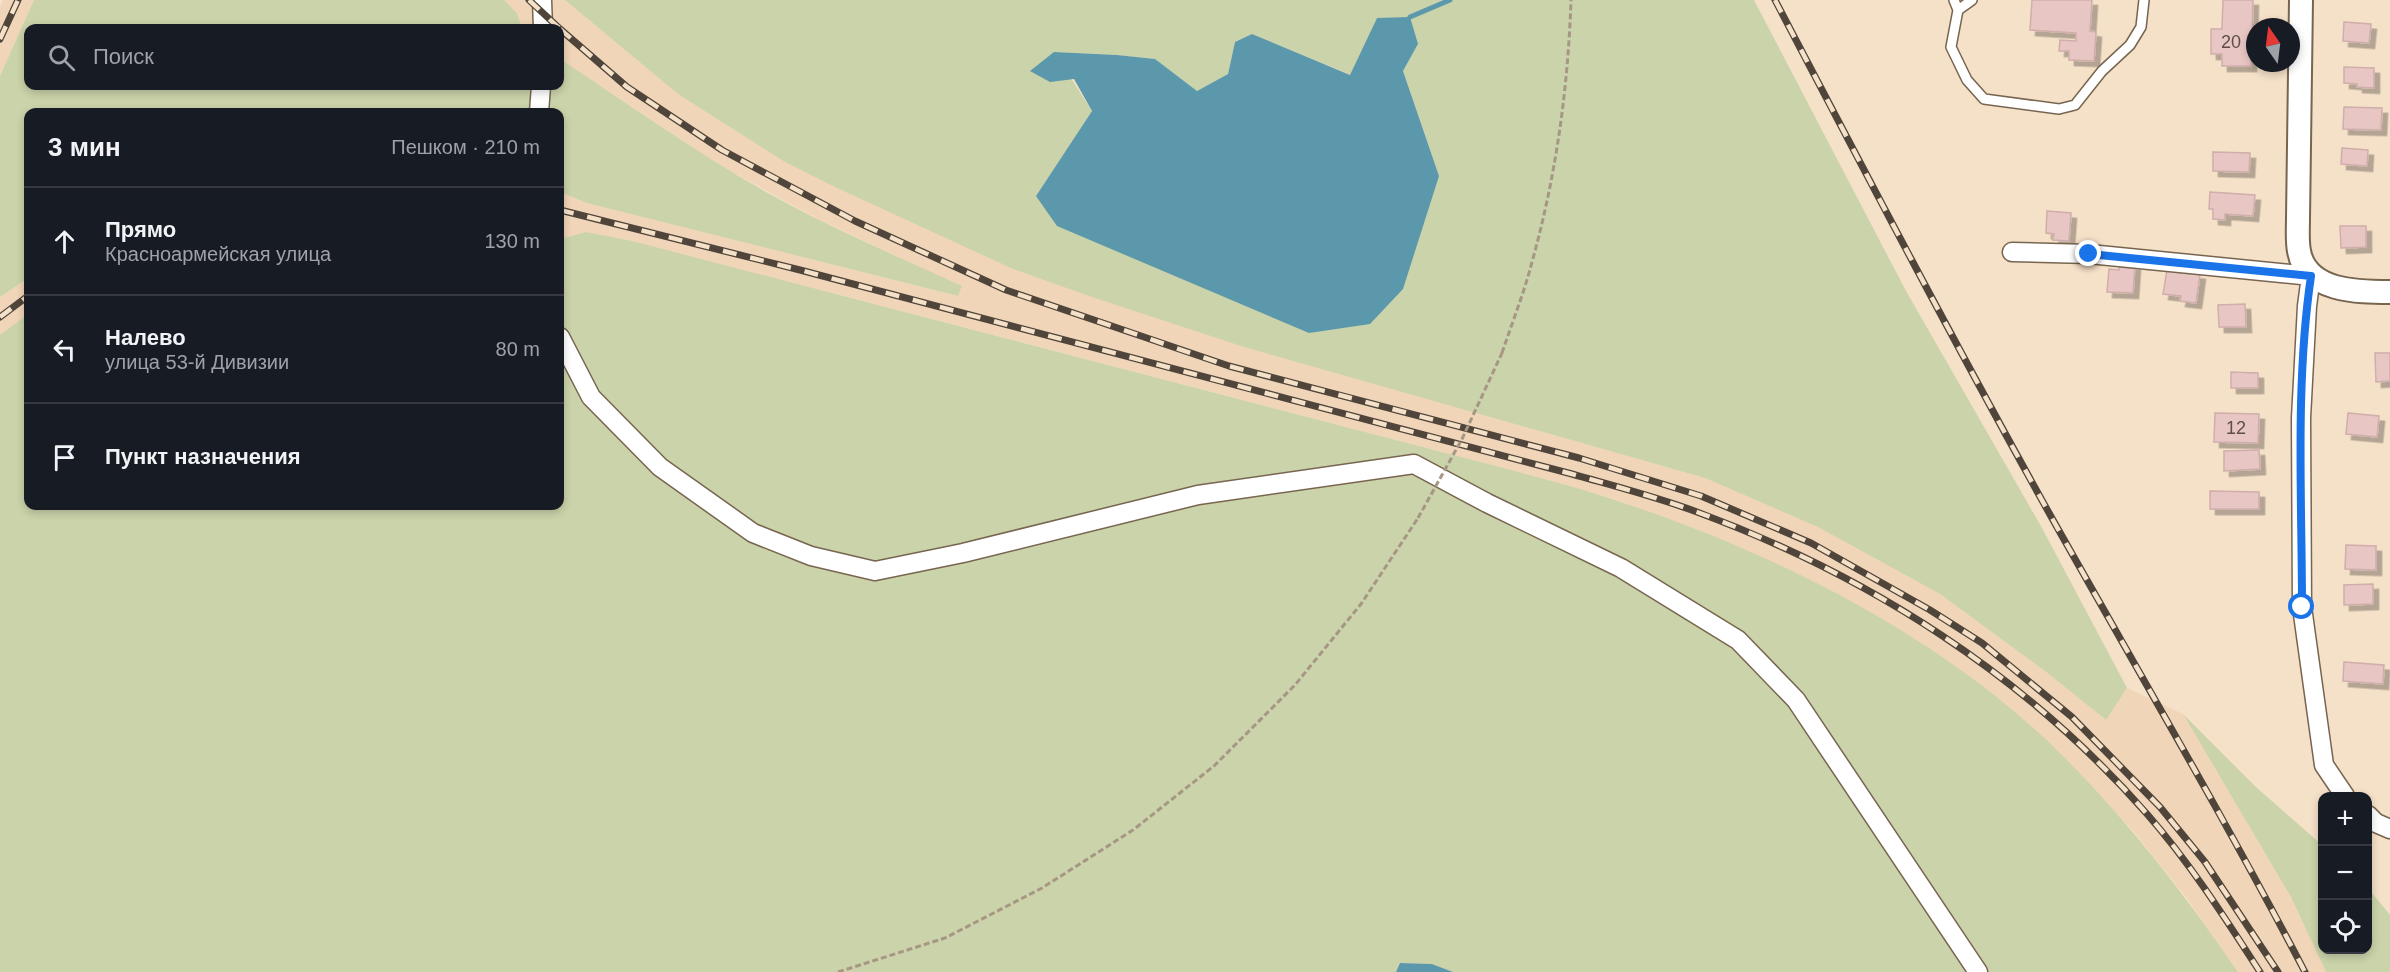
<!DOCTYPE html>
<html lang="ru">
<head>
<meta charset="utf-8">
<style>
	:root { --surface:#171b24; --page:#242831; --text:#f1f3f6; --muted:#9ea1a6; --line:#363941 }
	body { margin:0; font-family:Arial,sans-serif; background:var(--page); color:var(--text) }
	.controls { position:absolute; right:18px; bottom:18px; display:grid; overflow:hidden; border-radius:12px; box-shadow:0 3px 9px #0003 }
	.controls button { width:54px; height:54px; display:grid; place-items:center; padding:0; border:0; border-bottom:2px solid var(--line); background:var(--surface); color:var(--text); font:30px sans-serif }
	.compass { position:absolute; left:2246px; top:18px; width:54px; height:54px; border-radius:50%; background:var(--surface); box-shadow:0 3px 9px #0003; rotate:346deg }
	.stop { position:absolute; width:18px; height:18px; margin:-14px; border:4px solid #1a73e8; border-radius:50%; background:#fff }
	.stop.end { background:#1a73e8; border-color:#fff; box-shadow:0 2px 6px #0008 }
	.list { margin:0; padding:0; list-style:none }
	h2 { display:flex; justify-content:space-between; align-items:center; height:78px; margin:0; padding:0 24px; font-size:26px }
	h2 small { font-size:20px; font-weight:400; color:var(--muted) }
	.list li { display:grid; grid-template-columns:39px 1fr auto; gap:18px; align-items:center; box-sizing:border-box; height:108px; padding:0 24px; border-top:2px solid var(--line) }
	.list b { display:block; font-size:22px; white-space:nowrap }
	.list p { margin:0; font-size:20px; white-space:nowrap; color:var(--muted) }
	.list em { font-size:20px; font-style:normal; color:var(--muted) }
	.icon { flex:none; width:33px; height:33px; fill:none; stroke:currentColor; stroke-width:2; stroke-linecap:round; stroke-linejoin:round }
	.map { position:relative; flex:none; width:2390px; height:972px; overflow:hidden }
	.search { position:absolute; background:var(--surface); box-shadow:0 3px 9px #0003; left:24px; top:24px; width:540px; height:66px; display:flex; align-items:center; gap:15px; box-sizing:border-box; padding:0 21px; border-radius:12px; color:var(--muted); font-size:22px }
	.panel { position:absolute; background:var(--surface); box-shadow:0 3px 9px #0003; left:24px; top:108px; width:540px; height:402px; border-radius:12px }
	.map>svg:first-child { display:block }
	.built { fill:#f0d5b8 }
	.green { fill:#cbd3aa; fill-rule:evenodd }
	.water { fill:#5b98ab }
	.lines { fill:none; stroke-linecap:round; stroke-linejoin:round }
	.stream { stroke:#5b98ab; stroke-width:5 }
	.building { fill:#e8c6c4; stroke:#cfaeab; stroke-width:1.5; filter:url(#shadow) }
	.service-casing { stroke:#776550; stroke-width:12 }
	.minor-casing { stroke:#776550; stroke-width:21 }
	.tertiary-casing { stroke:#776550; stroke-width:26 }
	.path { stroke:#a69684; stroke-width:3; stroke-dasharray:6 3; stroke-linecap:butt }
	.service { stroke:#fff; stroke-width:9 }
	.minor { stroke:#fff; stroke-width:18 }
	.tertiary { stroke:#fff; stroke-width:22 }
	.rail-casing { stroke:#4f453a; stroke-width:7 }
	.rail { stroke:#f5e0c8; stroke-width:4.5; stroke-dasharray:14; stroke-linecap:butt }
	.path-bridge { stroke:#a69684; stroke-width:3; stroke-dasharray:6 3; stroke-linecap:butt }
	.route { stroke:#1a73e8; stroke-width:8 }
	.labels { text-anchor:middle; stroke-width:5; stroke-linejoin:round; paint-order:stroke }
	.number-label { font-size:18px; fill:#5d4f48 }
</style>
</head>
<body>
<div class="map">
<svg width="2390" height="972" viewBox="0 0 2390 972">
	<defs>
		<filter id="shadow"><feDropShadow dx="5.5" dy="5.5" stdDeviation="0" flood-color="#0004"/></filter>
	</defs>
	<rect width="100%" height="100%" fill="#f5e0c8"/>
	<path class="built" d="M3,0H34L0,76V7Z
		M504,0H565L678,94L785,162L1013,269L1244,347L1705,478L1818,527L1940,594L2045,671L2106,720L2127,688L2183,714L2291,897L2326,972H2238L2186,897L2135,833L2057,750L1794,572L1693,528L1614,499L1515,471L829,292L586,232L560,239V192L587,203L958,296L962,287L820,220L716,163L560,59V28H522L517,13Z
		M28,278V314L0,335V297Z"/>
	<path class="green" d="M34,0H504L517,13L522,28H28V86H560V59C629,104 696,153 768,193C830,228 897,256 962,286L958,296L587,203L560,192V112H28V278L0,297V76Z
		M565,0H1754L1906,291L2042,528L2127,688L2106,720L2045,671L1940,594L1818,527L1705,478L1244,347L1095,298L1013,269L835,187L785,162L678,94ZM1377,18L1418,44L1403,71L1439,176L1036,196L1092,111L1054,52L1117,55L1154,59L1197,91L1228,74L1235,42L1252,34L1351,75Z
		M586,232L632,241L1515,471C1548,480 1582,489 1615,500C1773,552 1938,634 2058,751C2126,818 2184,893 2238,972H1453L1432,964L1400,963L1396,972H0V335L28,314V506H560V239Z
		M2183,714L2257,788L2322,845V950H2368V888L2390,915V972H2326L2291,897Z"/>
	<path class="water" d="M1410,17L1418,44L1403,71L1439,176L1403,289L1370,324L1309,333L1057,226L1036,196L1092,111L1074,79L1050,82L1030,71L1054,52L1117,55L1155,59L1197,91L1228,74L1235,42L1252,34L1350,75L1377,18Z
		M1400,963L1432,964L1453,972H1396Z"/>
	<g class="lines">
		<path class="stream" d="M1410,17L1450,0"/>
	</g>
	<path class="building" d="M2032,0H2092L2090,31L2096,32L2094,61L2069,60V51H2059L2060,40L2076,41V33L2030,30Z
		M2223,0H2253L2251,66H2222V54H2211V29H2222Z
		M2344,22L2371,24L2369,43L2343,41Z
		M2344,67L2374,68V88L2357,87V84L2344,83Z
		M2344,107L2382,108L2381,130L2343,129Z
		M2342,148L2368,150L2367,166L2341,164Z
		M2213,152L2250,153L2249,172L2213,171Z
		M2210,192L2255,195L2253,216L2225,214V220L2213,219V209H2209Z
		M2047,211L2071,213L2069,241L2053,240L2054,234L2046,233Z
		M2340,226H2366V247L2341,248Z
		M2120,265H2135L2133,293L2107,292L2109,269L2119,270Z
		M2167,270L2200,274L2196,303L2180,301L2181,296L2163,294Z
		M2245,304L2246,327H2219L2218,305Z
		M2375,353H2390V381L2376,382Z
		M2231,372L2258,373V388H2231Z
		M2215,413L2259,414L2258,443L2214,442Z
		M2348,413L2379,416L2377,437L2346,434Z
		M2259,450L2260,469L2224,471V451Z
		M2210,491L2259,492V509H2210Z
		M2346,545L2376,546V570L2345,569Z
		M2373,584V604L2344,605V585Z
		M2344,662L2384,665L2383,684L2343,681Z"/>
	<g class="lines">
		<g class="service-casing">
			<path id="service" d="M1954,0L1958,10L1951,47L1967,80L1984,99L2059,109L2075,105L2102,71L2130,45L2141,27L2144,0
				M1958,10L1972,0"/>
		</g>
		<g class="minor-casing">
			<path id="minor" d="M542,0L543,28
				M539,112L541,86
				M2012,252L2089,254L2311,276L2307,306L2301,418L2302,607L2324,765L2345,796
				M560,337L591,397L660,467L753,533L811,556L875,571L963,553L1198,495L1414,464L1487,503L1621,568L1738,640L1796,700L1978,972
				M2368,815L2376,823L2390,829"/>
		</g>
		<g class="tertiary-casing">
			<path id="tertiary" d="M2301,0L2298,218C2298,229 2297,241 2299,251C2306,292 2358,292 2390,292"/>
		</g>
		<path class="path" d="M1502,353C1512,323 1524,293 1532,262C1556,176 1568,89 1571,0
			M838,972L945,938L1042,888L1133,830L1214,766L1295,685L1361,604L1418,518"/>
		<use href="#service" class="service"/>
		<use href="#minor" class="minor"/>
		<use href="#tertiary" class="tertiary"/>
		<g class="rail-casing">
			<path id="rail" d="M529,0L559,28
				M1775,0C1866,174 1957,348 2053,520C2138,671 2225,819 2305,972
				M560,29L627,87L722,150L855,221L1006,290L1229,366L1579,458L1701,496L1811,543L1930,610L1982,643L2072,717L2160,807L2205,862L2278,972
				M0,39L18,0
				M560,210L800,270L1572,474C1614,486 1657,497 1697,512C1870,576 2026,676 2147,814C2190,863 2225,918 2260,972
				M0,317L28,296"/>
		</g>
		<use href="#rail" class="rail"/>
		<path class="path-bridge" d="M1418,518L1462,439L1502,353"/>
	</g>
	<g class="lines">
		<path class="route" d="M2089,254L2311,276C2295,385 2302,498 2302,607"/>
	</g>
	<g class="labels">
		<g class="number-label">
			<text x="2231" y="48">20</text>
			<text x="2236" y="434">12</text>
		</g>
	</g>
</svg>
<div class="controls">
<button>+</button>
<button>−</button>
<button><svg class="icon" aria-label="locate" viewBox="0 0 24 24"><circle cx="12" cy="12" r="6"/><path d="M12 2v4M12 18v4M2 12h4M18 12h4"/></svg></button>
</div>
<svg class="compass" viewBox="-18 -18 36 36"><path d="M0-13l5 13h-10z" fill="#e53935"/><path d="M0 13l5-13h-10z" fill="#9ea1a6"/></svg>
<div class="stop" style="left:2302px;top:607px"></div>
<div class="stop end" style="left:2089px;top:254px"></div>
<div class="search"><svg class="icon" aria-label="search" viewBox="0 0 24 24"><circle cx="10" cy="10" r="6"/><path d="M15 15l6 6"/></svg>Поиск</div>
<section class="panel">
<h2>3 мин<small>Пешком · 210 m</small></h2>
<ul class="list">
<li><svg class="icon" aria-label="ahead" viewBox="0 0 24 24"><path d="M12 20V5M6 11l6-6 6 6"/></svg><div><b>Прямо</b><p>Красноармейская улица</p></div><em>130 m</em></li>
<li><svg class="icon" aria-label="left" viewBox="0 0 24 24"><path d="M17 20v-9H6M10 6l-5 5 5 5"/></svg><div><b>Налево</b><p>улица 53-й Дивизии</p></div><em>80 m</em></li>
<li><svg class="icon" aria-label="arrive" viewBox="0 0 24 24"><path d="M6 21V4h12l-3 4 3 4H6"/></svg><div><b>Пункт назначения</b></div></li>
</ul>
</section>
</div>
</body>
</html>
